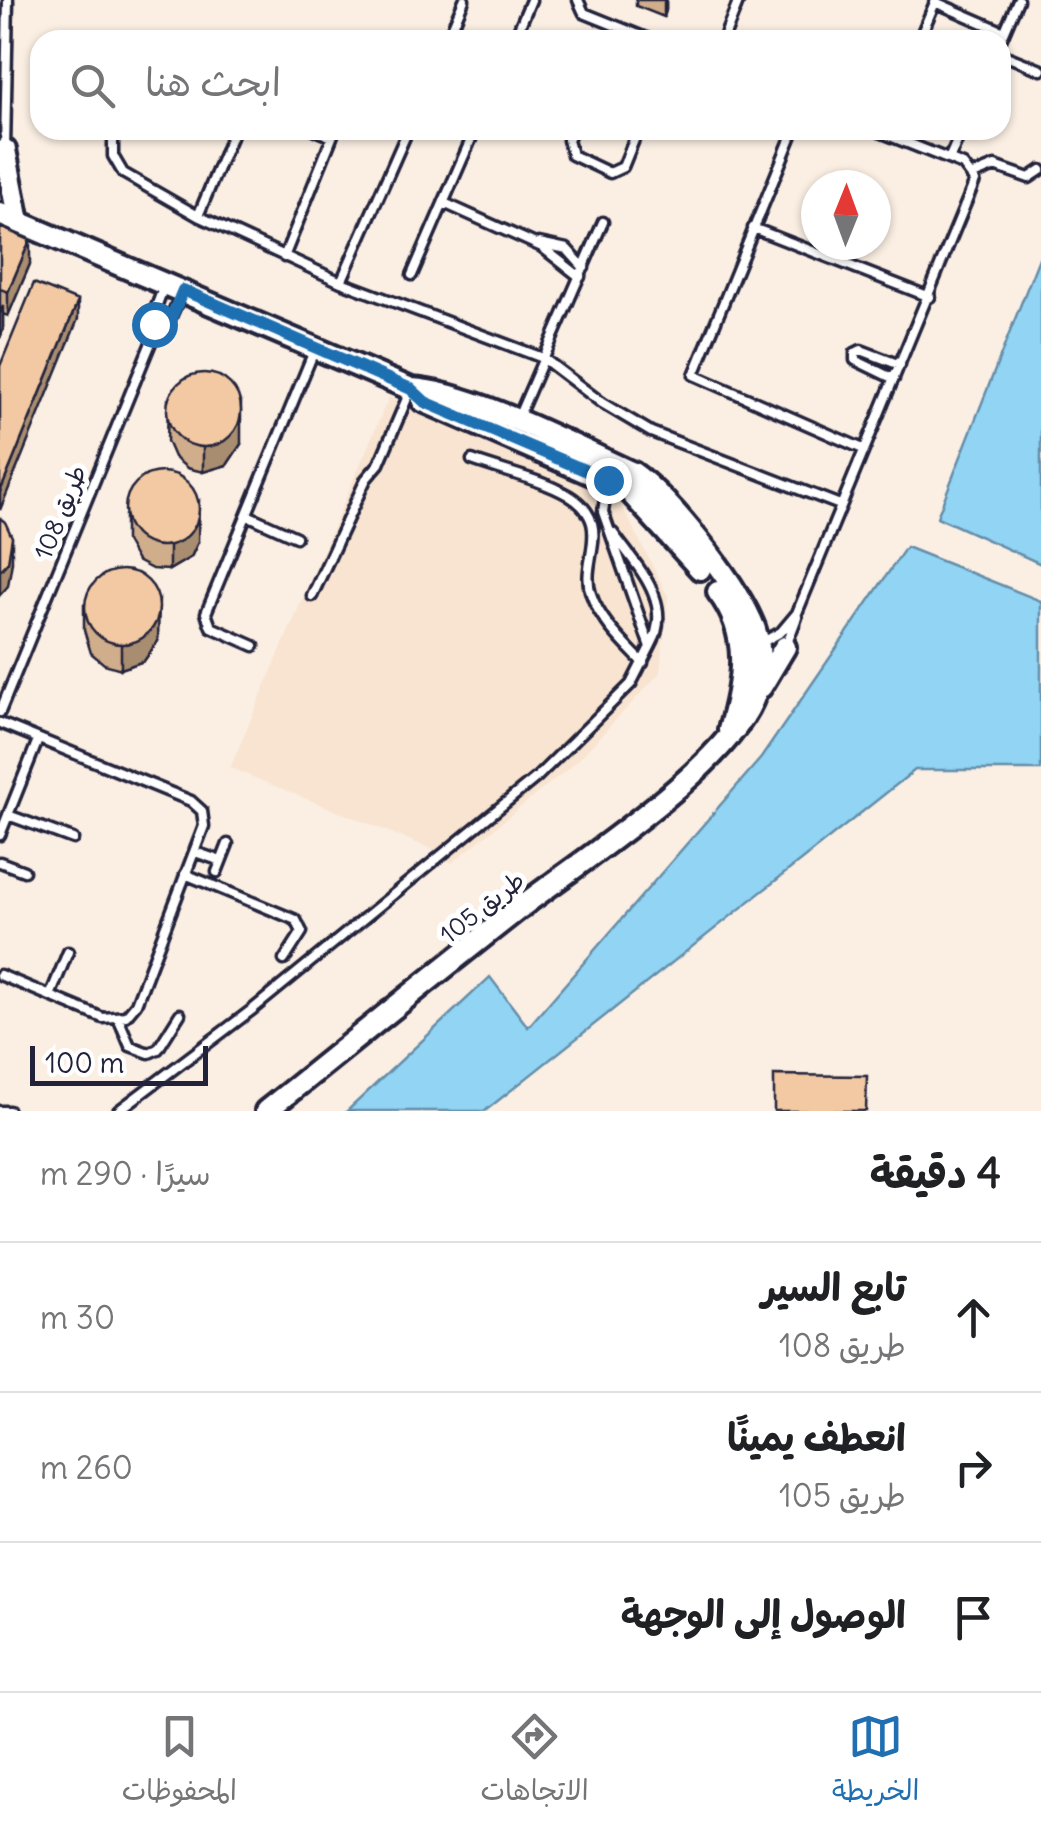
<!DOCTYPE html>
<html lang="ar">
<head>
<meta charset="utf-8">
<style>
	:root { --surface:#fff; --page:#f2f2f2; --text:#202124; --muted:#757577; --line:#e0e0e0; --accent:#1f6fb2 }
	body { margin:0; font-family:Delius,"Playpen Sans Arabic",sans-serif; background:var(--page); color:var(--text); direction:rtl }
	.compass { position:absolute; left:801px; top:170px; width:90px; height:90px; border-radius:50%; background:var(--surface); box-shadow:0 2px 8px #0004; rotate:1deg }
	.scale { position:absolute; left:30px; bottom:25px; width:178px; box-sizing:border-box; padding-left:10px; border:5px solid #22223b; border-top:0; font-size:28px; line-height:35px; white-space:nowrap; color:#22223b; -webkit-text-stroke:8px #fff; paint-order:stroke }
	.stop { position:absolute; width:30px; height:30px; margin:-22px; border:8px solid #1f6fb2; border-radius:50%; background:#fff }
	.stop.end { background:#1f6fb2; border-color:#fff; box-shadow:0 2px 10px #0008 }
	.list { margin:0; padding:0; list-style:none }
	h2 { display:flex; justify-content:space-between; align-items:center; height:130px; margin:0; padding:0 40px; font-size:42px }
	h2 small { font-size:32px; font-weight:400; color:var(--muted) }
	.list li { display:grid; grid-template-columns:65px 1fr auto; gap:30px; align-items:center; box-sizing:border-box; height:150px; padding:0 40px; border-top:2px solid var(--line) }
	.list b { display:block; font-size:38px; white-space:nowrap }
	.list p { margin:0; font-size:32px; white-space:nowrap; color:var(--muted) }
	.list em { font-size:32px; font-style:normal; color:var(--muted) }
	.icon { flex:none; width:55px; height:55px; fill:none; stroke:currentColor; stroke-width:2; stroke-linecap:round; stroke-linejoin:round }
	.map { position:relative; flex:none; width:1041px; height:1111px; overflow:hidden; direction:ltr }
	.search { position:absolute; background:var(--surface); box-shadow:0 2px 8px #0004; left:30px; right:30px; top:30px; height:110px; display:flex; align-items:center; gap:25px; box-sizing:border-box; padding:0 35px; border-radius:30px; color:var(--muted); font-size:38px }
	.sheet { height:580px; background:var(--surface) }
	nav { display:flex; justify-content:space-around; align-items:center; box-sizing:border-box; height:140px; border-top:2px solid var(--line); background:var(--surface); font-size:28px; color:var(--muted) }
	nav a { display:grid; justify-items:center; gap:5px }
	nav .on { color:var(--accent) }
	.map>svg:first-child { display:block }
	.built { fill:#f8e4d0 }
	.water { fill:#91d4f3; stroke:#658da9; stroke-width:2.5 }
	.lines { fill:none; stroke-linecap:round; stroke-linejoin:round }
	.lane-casing { stroke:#22223b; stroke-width:15 }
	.secondary-casing { stroke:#22223b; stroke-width:28 }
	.lane { stroke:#fff; stroke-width:8 }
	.secondary { stroke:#fff; stroke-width:20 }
	.wall { fill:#d0ad8b; stroke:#22223b; stroke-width:2.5 }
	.shaded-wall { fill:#a98d71; stroke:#22223b; stroke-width:2.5 }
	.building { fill:#f2c9a2; stroke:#22223b; stroke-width:2.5 }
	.route { stroke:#1f6fb2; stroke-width:12 }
	.labels { text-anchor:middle; stroke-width:10; stroke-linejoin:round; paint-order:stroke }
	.street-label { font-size:25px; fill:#22223b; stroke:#fff }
</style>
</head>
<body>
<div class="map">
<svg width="1041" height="1111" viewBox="0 0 1041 1111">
	<rect width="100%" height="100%" fill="#fbefe3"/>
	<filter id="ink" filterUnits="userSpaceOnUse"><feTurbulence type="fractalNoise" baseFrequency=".01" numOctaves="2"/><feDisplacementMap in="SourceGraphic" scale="20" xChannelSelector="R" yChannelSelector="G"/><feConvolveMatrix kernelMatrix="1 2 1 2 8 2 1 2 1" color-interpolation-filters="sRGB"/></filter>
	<g filter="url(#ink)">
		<path class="built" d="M389,397L613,489L668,596L660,673L576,762L452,863L439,852L230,768Z"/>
		<path class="water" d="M1041,253V564L937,517Z
			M906,547L1041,601V770H915L485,1111H347L490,977L528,1027L761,758Z"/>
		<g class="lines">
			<g class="lane-casing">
				<path id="lane" d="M578,0L584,13L651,40
					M935,2L1004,32
					M447,40L464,0
					M514,40L531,0
					M723,40L739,0
					M919,40L936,0
					M1001,40L1018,0
					M1001,54L1041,70
					M113,130V156L123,173L198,216L341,282L543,358L602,403L651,432L840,505
					M315,130L332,137
					M572,130L568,140L572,155L610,173L623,167L638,130
					M794,130L694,375L863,449
					M5,149L8,0
					M949,159L962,130
					M973,175L995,166L1029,178L1041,170
					M444,203L542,247L580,277
					M198,216L234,130
					M753,228L930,297
					M539,243L567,249L584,268
					M284,257L335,130
					M412,275L475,130
					M341,282L408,130
					M157,328L153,315L164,286
					M894,379L855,360V353L861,350L900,365
					M517,420L603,222
					M472,460C502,471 540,479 568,495C616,524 579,560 591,594C600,621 624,643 643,663
					M247,515L296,537
					M613,533C638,568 675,603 650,647
					M312,596L366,479L379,464L411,389
					M761,643L781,632L797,613L975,181L963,165L875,130
					M254,646L211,627L206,613L314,351
					M786,646L797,617
					M0,712L157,328L169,321L182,292
					M0,723L191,801L202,811L204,826L136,1004L126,1016L103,1018L0,975
					M8,815L73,839
					M0,835L38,740
					M195,852L221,861
					M0,862L24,871
					M217,872L228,844
					M185,874L296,920L302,932L284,960
					M50,996L68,952
					M119,1020L130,1046L149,1053L158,1049L180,1014
					M0,1111H9
					M118,1111L253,1009L537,777L631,684L650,647L603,512L607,485"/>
			</g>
			<g class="secondary-casing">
				<path id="secondary" d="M5,150L19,222
					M0,214L411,389C472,392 575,447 633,473C670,499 732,578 751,620C762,642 762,671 755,694C732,763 581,861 521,907C435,974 351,1043 266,1111
					M423,401L628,490L700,569
					M718,592C751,635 743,681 729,730
					M761,687L785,647"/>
			</g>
			<use href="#lane" class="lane"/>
			<use href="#secondary" class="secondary"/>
		</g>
		<path class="wall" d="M636,0H666V10L664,17L636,6Z
			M0,227L30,264L8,316L3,314V330L0,338Z
			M168,400L241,444L227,465L203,472L187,468L174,457L167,441Z
			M125,516L198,542L191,557L169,570L152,569L137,561L125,540Z
			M84,605L158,641L144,661L121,669L104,664L91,653L84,630Z"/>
		<path class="shaded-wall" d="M664,0H666V10L664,17Z
			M30,240V264L8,316V292Z
			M78,301V319L0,510V492Z
			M3,306V330L0,338V314Z
			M241,403V444L227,465L203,472V448Z
			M199,502L198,542L191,557L169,570V546Z
			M12,537V562L8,586L0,595V571Z
			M159,600L158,641L144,661L121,669V644Z"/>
		<path class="building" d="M0,227L30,240L8,292L0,289Z
			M34,283L78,301L0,492V366Z
			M167 410a37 37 0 1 1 74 0a37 37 0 1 1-74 0Z
			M125 509a37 37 0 1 1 74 0a37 37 0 1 1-74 0Z
			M0,518L5,522L12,537L8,562L0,571Z
			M85 607a37 37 0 1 1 74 0a37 37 0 1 1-74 0Z
			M774,1075L867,1076L866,1111H774Z"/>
	</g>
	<g class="lines" filter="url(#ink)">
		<path class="route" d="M154,324L157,328L170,321L183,290L411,389L425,402L608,480"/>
	</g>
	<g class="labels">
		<g class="street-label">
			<text transform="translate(60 512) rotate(-68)" y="9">طريق 108</text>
			<text transform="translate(482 907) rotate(-38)" y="9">طريق 105</text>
		</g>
	</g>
</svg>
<svg class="compass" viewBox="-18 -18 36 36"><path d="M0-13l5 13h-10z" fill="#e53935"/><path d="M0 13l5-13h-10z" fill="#757577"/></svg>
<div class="scale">100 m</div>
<div class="stop" style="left:154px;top:324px"></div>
<div class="stop end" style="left:608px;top:480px"></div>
<div class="search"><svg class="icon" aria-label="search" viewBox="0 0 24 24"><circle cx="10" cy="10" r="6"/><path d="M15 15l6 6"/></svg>ابحث هنا</div>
</div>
<section class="sheet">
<h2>4 دقيقة<small>سيرًا · 290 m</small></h2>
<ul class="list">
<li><svg class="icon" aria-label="ahead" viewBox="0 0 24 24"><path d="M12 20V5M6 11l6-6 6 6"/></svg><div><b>تابع السير</b><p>طريق 108</p></div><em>30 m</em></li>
<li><svg class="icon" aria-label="right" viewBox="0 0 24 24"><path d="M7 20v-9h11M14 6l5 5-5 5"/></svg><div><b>انعطف يمينًا</b><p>طريق 105</p></div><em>260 m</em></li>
<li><svg class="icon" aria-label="arrive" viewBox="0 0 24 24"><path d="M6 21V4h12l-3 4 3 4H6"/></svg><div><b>الوصول إلى الوجهة</b></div></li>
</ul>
</section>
<nav>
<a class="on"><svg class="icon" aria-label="map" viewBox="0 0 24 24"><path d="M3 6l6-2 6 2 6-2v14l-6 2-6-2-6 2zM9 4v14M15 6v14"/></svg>الخريطة</a>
<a><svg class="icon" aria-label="directions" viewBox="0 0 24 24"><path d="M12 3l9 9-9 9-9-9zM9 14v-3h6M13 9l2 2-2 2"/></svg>الاتجاهات</a>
<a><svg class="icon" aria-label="saved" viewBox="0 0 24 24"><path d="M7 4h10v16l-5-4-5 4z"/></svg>المحفوظات</a>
</nav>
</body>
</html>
